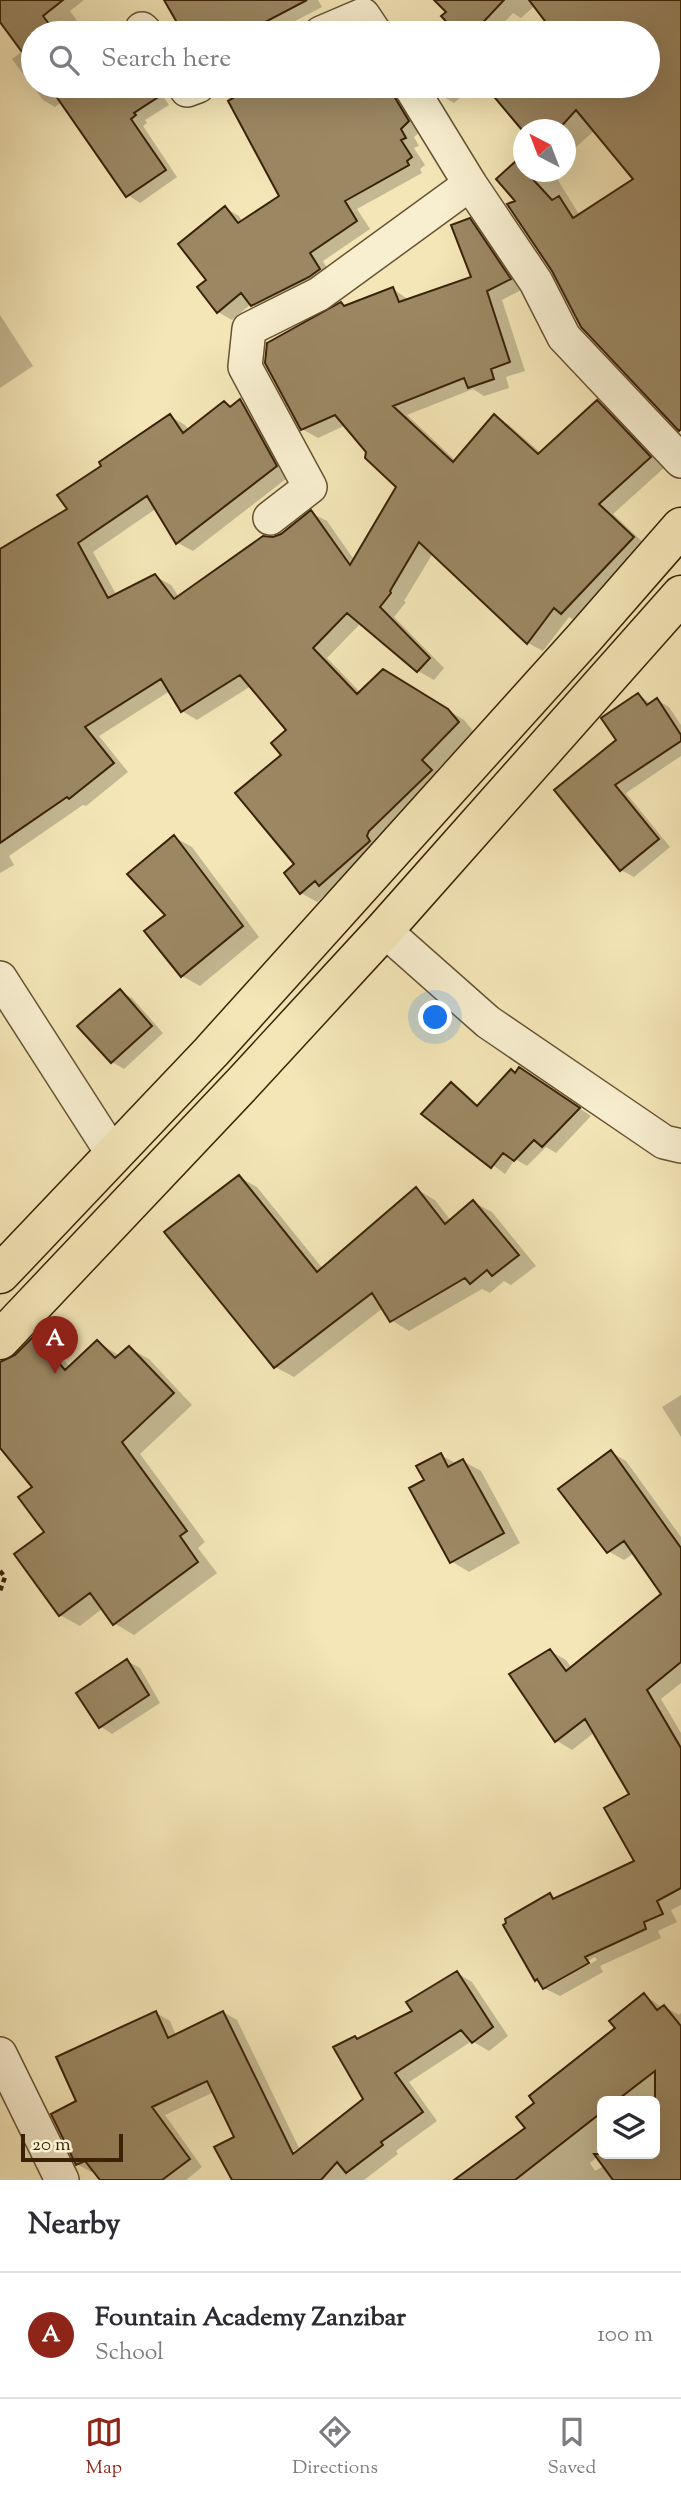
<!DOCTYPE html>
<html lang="en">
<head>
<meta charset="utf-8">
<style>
	:root { --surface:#fff; --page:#f7f7f7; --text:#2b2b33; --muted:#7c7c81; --line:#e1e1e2; --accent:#8f2418 }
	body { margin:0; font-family:"Sorts Mill Goudy",serif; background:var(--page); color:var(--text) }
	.controls { position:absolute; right:21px; bottom:21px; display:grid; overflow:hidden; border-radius:10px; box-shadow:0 7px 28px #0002 }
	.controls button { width:63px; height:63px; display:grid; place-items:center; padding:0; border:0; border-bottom:2px solid var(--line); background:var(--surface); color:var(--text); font:35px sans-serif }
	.compass { position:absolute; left:513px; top:119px; width:63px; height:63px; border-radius:50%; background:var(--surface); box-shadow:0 7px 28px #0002; rotate:318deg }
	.scale { position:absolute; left:21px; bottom:18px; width:102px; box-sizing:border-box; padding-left:7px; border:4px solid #3a2207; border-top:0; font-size:19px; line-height:24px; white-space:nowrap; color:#3a2207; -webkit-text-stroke:5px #f8efd0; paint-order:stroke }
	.you { position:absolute; left:436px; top:1018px; width:24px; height:24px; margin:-18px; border:5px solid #fff; border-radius:50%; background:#1a73e8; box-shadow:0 0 0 10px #1a73e833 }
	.badge { display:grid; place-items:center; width:46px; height:46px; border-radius:50%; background:var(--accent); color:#fff; font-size:23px; font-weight:700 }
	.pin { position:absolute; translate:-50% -58px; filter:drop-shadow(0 2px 4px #0008) }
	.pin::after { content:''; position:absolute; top:37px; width:24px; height:21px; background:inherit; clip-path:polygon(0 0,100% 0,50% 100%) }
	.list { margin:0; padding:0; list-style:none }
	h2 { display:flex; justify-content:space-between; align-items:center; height:91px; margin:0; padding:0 28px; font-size:30px }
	h2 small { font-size:23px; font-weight:400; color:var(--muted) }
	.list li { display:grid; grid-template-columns:46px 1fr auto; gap:21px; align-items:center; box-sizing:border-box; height:126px; padding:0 28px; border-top:2px solid var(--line) }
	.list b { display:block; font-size:26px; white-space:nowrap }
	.list p { margin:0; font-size:23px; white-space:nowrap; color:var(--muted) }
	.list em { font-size:23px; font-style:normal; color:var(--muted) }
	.icon { flex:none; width:38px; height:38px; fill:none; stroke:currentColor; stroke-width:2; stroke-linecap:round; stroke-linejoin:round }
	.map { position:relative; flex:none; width:681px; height:2180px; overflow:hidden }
	.search { position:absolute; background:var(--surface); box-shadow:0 7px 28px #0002; left:21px; right:21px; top:21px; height:77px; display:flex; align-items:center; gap:18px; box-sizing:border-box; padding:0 24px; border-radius:38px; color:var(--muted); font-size:26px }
	.sheet { height:217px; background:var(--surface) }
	nav { display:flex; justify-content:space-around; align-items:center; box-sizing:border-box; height:98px; border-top:2px solid var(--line); background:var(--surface); font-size:19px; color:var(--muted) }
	nav a { display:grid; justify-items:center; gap:4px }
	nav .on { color:var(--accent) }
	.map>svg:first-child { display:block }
	.shadow { fill:#0003; fill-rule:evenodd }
	.building { fill:#9b8863; stroke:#3a2207; stroke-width:2 }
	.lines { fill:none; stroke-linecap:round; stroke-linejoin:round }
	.street-casing { stroke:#685333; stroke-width:36 }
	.primary-casing { stroke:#3a2207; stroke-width:41 }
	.path { stroke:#3a2207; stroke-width:4.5; stroke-dasharray:5 3.5; stroke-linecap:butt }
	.street { stroke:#f8efd0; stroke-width:33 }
	.primary { stroke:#f4e6b7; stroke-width:38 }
</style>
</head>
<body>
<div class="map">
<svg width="681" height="2180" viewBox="0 0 681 2180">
	<rect width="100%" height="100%" fill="#f4e6b7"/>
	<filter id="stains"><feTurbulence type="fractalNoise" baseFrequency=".00286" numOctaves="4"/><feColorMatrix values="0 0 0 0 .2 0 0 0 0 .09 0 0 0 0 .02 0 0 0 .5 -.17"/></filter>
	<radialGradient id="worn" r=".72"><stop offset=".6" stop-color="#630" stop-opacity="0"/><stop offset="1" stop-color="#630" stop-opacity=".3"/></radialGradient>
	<path class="shadow" d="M0,0H84L70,11L86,33H33V86H156L169,105L145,120L147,123L143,126L177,177L140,203L128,195L62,102L55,107L43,100L12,59L23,51L0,19Z
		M182,0H318L322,7L272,33H185L170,7Z
		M437,0H538L539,2L521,18L513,13L494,33H434L448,21L449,12Z
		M591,0H681V430L582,326L517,201L499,179L524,157V172H553L580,216L636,180L595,130L566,156V130H524L495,96L505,86H648V33H556L554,30Z
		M221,86H280L288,95L303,86H407L422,130L414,137L419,146L414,148L425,165L420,169L422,173L357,209L370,229L323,261L333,278L266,313L251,304L232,320L218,312L209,280L225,208L239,216L243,222L281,197Z
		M434,86H474L454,103L440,95Z
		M470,220L485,229L525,288L502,300L525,371L506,377L509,388L484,396L473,389L407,415L456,461L494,416L509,425L541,453L597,402L612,411L665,467L613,514L648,547L577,622L569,617L543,651L528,643L433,553L404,601L406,602L394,617L444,668L434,680L418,671L361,623L327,658L361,693L399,680L464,720L474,732L437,770L446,780L336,894L330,890L317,902L301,893L283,755L288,731L251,686L197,720L182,711L170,691L99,736L128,772L86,806L83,805L9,856L14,865L0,873V551L69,510L104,467L170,416L185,425L189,430L225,403L232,407L240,401L256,410L291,475L193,551L178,543L157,508L93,552L117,596L155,576L171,585L179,597L282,535L311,513L327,521L355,561L398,487L346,425L318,438L302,429L341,304L347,307L393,289L409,300L473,279Z
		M0,315L33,366L0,388Z
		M638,695L652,704L657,700L669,707L681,725V756L626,793L670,847L634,877L621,870L557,791L618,740Z
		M174,837L192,847L259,937L200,986L182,976L167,916Z
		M120,991L132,998L163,1033L124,1069L112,1062Z
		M532,1076L591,1116L556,1153L546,1147L527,1166L515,1159L505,1174L424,1114L451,1084L463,1091L479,1106Z
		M239,1177L257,1187L323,1269L416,1189L435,1200L451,1221L473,1202L492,1212L536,1266L511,1285L504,1281L490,1293L482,1289L409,1331L391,1320L383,1308L294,1377L275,1367Z
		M35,1337L54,1349L70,1367L97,1342L120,1356L129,1348L149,1359L192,1405L140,1454L205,1542L198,1548L217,1573L134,1635L114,1623L103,1608L80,1626L60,1615L47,1532L35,1488L0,1446V1364L16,1357Z
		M681,1395V1437L662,1407Z
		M611,1452L626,1461L681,1537V1683L661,1699L681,1733V1905L671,1910L677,1922L658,1931L661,1938L600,1966L603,1972L560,1996L544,1988L536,1979L550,1895L557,1899L637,1862L632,1794L595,1732L572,1750L557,1741L550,1651L566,1660L572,1668L663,1595L634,1553L624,1560L608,1551ZM595,1957L597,1960L547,1988V1984Z
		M441,1455L457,1464L463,1461L481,1471L520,1543L469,1572L451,1561L426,1481Z
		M127,1661L140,1668L160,1703L112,1734L100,1726Z
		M457,1973L472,1982L508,2036L489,2051L472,2041L409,2082L437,2121L396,2151L398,2154L364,2180H277L365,2100L359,2040L415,2011Z
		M644,1995L663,2008L665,2007L679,2015L681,2013V2090L655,2111V2101H602V2153L590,2163L595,2171L625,2154H655V2137L681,2122V2180H457L527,2128L618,2029Z
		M223,2012L237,2020L299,2148L243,2179L236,2137L214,2092L165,2115L202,2167L186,2180H102L94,2170L91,2172L77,2164L79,2102L156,2013L170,2021L176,2035Z"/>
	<path class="building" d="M0,0H63L43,16L56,33H33V67L0,22Z
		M164,0H307L244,33H183Z
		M434,0H504L473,33H457L441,16L446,12Z
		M529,0H681V429L679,431L581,327L552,271L507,204L515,201L496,179L516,161L552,200L559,196L573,218L633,179L576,110L558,130H522L485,86H648V33H554Z
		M49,86H165L166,92L134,113L136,115L131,119L166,170L126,197Z
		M254,86H391L394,96L409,121L401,129L406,138L401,140L412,157L407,161L409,165L345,201L357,221L310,253L320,269L309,277L251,306L241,293L217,313L197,287L206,280L178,244L225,206L238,223L279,196L228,101Z
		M432,86H451L439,96Z
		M470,218L511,279L487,291L510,362L491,369L494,379L468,388L464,378L393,406L453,462L494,414L538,454L597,400L651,457L599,504L634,537L561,614L554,608L527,644L419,542L390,591L391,593L380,607L430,658L417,672L347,613L313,648L357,694L383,669L448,709L459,722L422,760L432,770L369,831L367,836L370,841L319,886L315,881L300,894L284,873L294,864L235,793L281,755L271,743L286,730L240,675L181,712L161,679L85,727L114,763L69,799L67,797L0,843V549L67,509L57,495L101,466L99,462L170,414L183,433L224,401L230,407L240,399L277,466L176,544L147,496L78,543L108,598L155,574L174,599L263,536L273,537L281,534L311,510L350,565L396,487L365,458L366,452L335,415L301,430L265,363L267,343L341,302L344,306L393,287L399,302L471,277L451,225Z
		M638,693L647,705L657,698L681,735V741L615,785L659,839L620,871L554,790L616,740L601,718Z
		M174,835L243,926L181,977L144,931L165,915L127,874Z
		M120,989L152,1026L111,1063L77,1026Z
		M519,1067L580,1108L542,1147L534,1140L514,1161L503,1153L491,1168L421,1114L451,1082L477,1106L511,1069L515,1073Z
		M239,1175L317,1272L416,1187L445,1224L473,1200L519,1255L492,1276L487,1270L470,1284L465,1278L390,1322L372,1293L274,1368L164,1232Z
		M35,1335L65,1370L97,1340L115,1358L129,1346L174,1393L122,1442L187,1531L180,1536L198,1562L113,1625L90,1593L59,1616L14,1554L44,1532L18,1497L32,1487L0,1448V1362L15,1355Z
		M611,1450L681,1548V1662L647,1690L681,1748V1888L657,1901L663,1914L644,1922L646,1929L585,1957L589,1963L543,1989L537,1979L535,1981L503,1925L506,1923L505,1919L550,1893L553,1899L634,1861L604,1808L629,1794L585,1719L555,1742L509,1674L550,1649L566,1671L661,1594L624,1541L607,1553L558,1489Z
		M441,1453L448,1467L463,1459L504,1533L450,1563L409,1488L424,1480L416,1466Z
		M127,1659L149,1695L99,1728L76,1693Z
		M457,1971L493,2027L472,2043L461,2030L395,2073L423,2112L381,2142L383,2145L346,2173L337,2162L321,2180H232L214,2147L234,2137L207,2081L152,2107L190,2159L162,2180H100L85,2161L76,2165L51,2114L76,2101L56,2057L156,2011L168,2038L223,2011L293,2154L363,2099L333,2047L355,2036L357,2039L412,2011L406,2002Z
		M644,1993L657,2010L664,2005L681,2026V2180H613L594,2154H655V2071L616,2101H602V2112L515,2180H454L525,2128L516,2117L534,2103L529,2096L615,2028L609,2021Z"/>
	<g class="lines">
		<g class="street-casing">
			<path id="street" d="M142,29L146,33
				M321,33L363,15L375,33
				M184,86L187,90L198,86
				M470,184L536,282L564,337L681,461
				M270,518L310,487L245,367L249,329L319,294L470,184L410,86
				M384,930L488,1022L664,1142L681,1146
				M0,978L113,1154
				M0,2054L62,2180"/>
		</g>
		<g class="primary-casing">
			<path id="primary" d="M0,1274L211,1052L584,638L681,527
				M0,1340L244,1082L384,930L681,595"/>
		</g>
		<path class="path" d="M0,1571L5,1577L0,1591"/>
		<use href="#street" class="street"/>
		<use href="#primary" class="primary"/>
	</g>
	<rect width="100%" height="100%" filter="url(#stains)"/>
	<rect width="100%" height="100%" fill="url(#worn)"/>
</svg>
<div class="controls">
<button><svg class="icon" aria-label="layers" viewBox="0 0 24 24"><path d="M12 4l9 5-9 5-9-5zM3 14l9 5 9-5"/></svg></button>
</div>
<svg class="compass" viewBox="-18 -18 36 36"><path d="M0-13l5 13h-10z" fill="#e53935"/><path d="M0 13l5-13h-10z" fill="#7c7c81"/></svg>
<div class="scale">20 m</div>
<div class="you"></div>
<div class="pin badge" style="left:55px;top:1374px">A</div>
<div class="search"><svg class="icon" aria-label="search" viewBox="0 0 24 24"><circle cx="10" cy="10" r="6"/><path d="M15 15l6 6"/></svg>Search here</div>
</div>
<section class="sheet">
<h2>Nearby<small></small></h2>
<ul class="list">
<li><span class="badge">A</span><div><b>Fountain Academy Zanzibar</b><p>School</p></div><em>100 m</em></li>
</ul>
</section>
<nav>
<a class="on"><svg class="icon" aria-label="map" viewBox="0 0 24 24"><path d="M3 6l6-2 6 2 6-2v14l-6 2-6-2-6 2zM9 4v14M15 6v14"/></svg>Map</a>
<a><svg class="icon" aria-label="directions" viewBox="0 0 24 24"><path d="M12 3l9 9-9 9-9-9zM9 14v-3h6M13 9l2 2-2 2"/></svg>Directions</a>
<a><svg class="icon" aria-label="saved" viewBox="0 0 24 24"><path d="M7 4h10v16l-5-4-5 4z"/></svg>Saved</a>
</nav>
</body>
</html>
